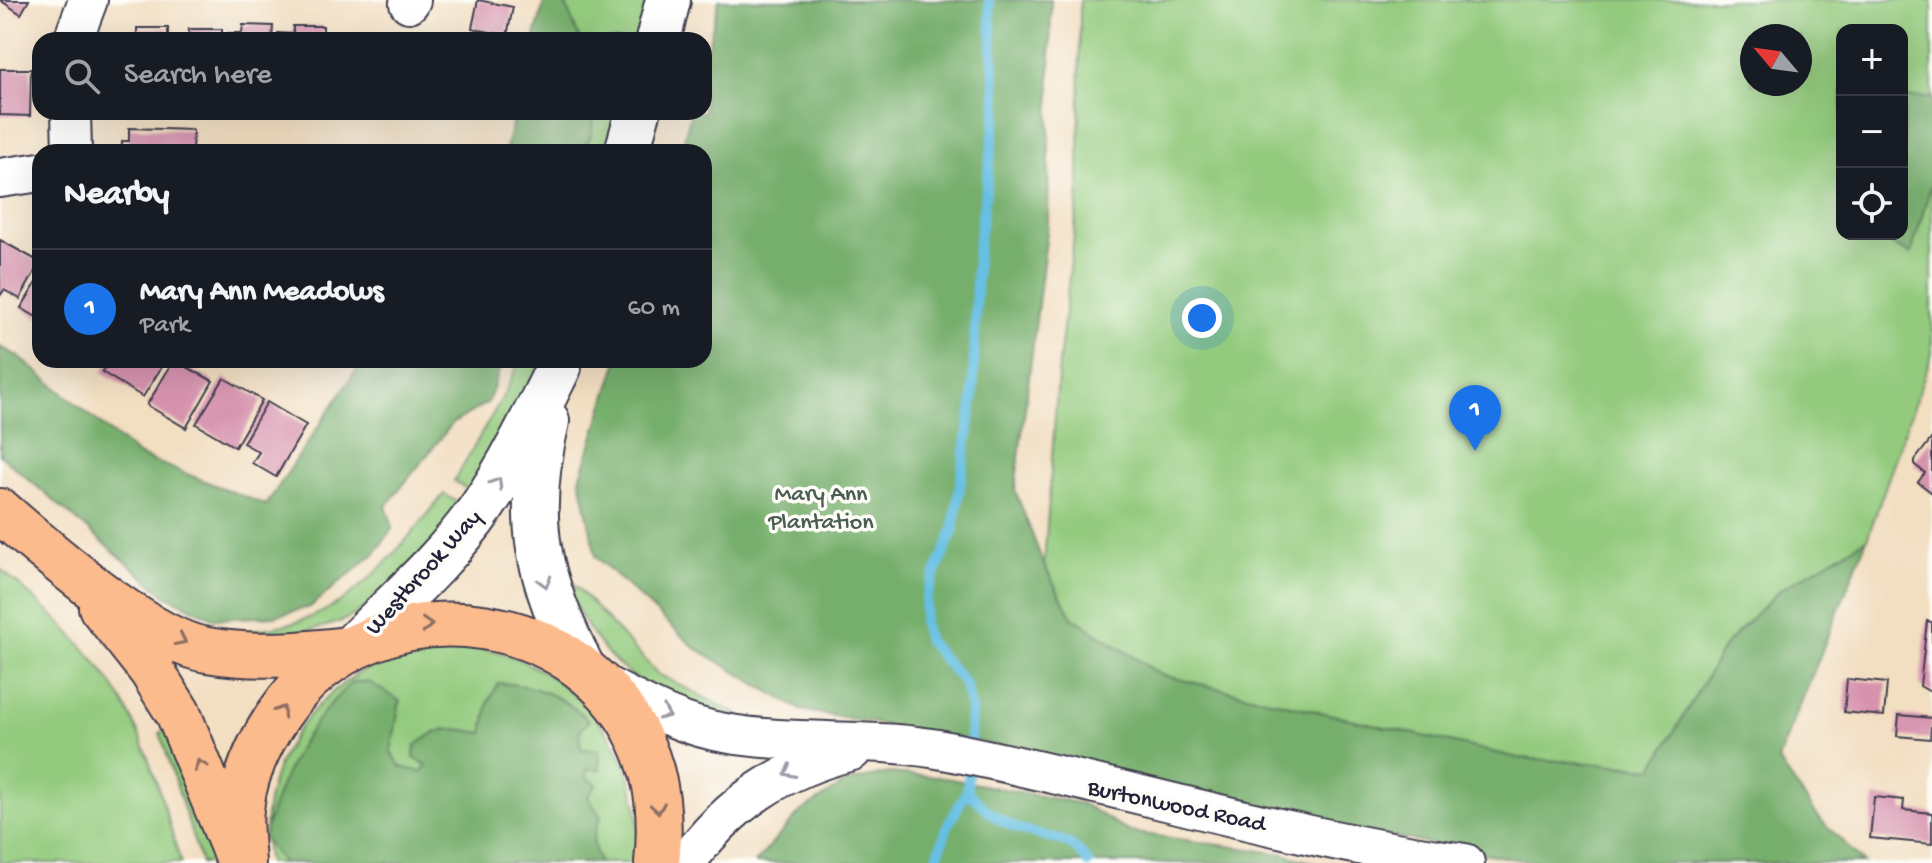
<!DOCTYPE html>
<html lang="en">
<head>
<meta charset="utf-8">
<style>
	:root { --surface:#171b24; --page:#20242c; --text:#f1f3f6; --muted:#9ea1a6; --line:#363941; --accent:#1a73e8 }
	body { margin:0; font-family:"Gochi Hand",sans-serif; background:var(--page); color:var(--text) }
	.controls { position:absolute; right:24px; top:24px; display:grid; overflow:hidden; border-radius:16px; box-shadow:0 8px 32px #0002 }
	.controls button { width:72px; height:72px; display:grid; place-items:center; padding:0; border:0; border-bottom:2px solid var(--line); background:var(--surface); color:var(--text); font:40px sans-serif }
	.compass { position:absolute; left:1740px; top:24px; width:72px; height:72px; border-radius:50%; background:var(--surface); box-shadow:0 8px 32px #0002; rotate:299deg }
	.you { position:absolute; left:1202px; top:318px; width:28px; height:28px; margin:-20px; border:6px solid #fff; border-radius:50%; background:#1a73e8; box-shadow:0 0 0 12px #1a73e833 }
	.badge { display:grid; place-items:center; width:52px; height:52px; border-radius:50%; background:var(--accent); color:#fff; font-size:26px; font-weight:700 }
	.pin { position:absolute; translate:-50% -66px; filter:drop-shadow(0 2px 4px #0008) }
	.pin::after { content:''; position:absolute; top:42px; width:28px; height:24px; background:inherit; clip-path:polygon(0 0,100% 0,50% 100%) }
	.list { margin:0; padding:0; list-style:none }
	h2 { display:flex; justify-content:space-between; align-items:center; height:104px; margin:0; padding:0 32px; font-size:34px }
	h2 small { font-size:26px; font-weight:400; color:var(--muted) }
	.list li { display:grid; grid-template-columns:52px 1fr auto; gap:24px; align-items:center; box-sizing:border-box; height:120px; padding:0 32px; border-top:2px solid var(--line) }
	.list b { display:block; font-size:30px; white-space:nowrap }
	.list p { margin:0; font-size:26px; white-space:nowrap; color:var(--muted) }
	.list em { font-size:26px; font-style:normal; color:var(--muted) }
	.icon { flex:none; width:44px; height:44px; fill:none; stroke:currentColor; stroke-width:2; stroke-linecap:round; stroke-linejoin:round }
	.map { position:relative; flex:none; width:1932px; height:863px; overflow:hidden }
	.search { position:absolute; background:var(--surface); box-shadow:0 8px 32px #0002; left:32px; top:32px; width:680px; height:88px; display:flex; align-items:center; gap:20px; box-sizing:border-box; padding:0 28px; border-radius:24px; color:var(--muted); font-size:30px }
	.panel { position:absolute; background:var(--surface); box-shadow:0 8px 32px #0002; left:32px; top:144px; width:680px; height:224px; border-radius:24px }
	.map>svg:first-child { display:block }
	.green { fill:#93ca7d; stroke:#5a765c; stroke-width:2; fill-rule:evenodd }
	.forest { fill:#76ae6c; stroke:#4c6854; stroke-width:2 }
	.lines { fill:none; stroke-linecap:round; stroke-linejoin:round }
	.stream { stroke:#66c0e4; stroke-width:10 }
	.building { fill:#d793ae }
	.minor-casing { stroke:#413e4f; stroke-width:42 }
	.tertiary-casing { stroke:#413e4f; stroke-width:48 }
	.primary-casing { stroke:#413e4f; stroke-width:48 }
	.minor { stroke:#fff; stroke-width:38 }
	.tertiary { stroke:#fff; stroke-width:44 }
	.primary { stroke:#fbbb8d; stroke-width:44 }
	.oneway { stroke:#9c9ca7 }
	.oneway2 { stroke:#8e6e64 }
	.labels { text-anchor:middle; stroke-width:7; stroke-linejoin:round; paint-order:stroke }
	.park-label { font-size:24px; fill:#4a5d52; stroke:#fdfcf7 }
	.street-label { font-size:24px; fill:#22223b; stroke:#fdfcf7 }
</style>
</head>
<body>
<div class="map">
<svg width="1932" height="863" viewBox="0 0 1932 863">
	<rect width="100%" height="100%" fill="#fdfcf7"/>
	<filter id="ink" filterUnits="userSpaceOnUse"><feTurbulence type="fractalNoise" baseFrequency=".0125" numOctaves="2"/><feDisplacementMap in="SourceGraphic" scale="16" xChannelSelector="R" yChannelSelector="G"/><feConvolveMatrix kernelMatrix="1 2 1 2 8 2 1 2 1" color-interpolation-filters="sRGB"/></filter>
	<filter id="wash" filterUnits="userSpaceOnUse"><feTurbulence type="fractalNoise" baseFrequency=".006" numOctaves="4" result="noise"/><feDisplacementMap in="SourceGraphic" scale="32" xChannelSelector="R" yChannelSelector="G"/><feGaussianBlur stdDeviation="1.8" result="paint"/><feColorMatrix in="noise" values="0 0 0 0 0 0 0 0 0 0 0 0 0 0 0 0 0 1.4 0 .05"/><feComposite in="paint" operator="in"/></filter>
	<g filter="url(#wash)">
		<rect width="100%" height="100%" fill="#f2dec1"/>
		<path class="green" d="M564,0H648L638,40H580Z
			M1080,0H1932V354L1867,539L1780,590L1725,645L1653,768L1518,758L1161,675L1072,617L1044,565L1059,363L1079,192ZM1842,30H1902V234H1842ZM1752,36H1800V84H1752Z
			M595,112H620L609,152H581L591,136Z
			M520,360H542L476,495L454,481L505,393Z
			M444,494L467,508C435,540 384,604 344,620C312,633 280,634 246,636V631C268,628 292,625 313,616C365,595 410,536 444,494Z
			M558,567L658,674L741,716C713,718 702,712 677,701C609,672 586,632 558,567Z
			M0,569C40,602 83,641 112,684C147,736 163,804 181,863H0Z
			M452,646C471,649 495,649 513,657C596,691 651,773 636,863H268C252,773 308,690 391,657C409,650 433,649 452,646Z
			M172,726L205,823L213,863H201L160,733Z"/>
		<path class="forest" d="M551,0H564L580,40H534L544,3Z
			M719,0H1051L1048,223L1015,490L1044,565L1072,617L1161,675L1518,758L1653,768L1725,645L1780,590L1867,539L1778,760L1819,818L1864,863H1549L1514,859L1314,822L986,743L801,710L695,648L596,557L580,479L618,360H704V152H681L691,112H704V62Z
			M1904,97L1932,98V182L1911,254L1869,234H1902Z
			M515,112H595L591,136L581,152H505Z
			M0,347L18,356L138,455L266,505L363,360H503L488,402L452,424L386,506L393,527L376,552L310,607L274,616L215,619L165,595L0,455Z
			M352,682H369L400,701L391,752L401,767L421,772L427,765L414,758L415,746C442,724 450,728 483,733L488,703L498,683C534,684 564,696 589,721L580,730L581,749L599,750L600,769H587V778L597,784L588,797L601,817C592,835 591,845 600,863H283L263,838C280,777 304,726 352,682Z
			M889,773L940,777L1083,804L1130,832L1283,854L1315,863H755L800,812L847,782Z"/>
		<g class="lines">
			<path class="stream" d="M970,748L971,709L965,684L928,641L923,622L927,594L953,531L973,399L977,253L997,110L989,0
				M967,791C983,807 996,820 1017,828C1046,840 1071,834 1088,863
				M935,863L948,825L967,791L969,764"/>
		</g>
		<g id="blocks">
			<path class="building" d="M0,0H29L21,14Z
				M478,0L513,7L507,36L472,28Z
				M243,25L273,26L272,40H228V33H242Z
				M293,26H323V40H278V33L293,34Z
				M137,28H168V40H121V35H137Z
				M189,29H222V40H175V36H189Z
				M0,69H31L30,116L0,115Z
				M129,128L193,130L192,151L122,152V141H129Z
				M0,240L40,262L20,299L4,290L0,296Z
				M40,277V319L21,308Z
				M110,360H166L143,397L102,372Z
				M174,360L213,381L186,428L147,405Z
				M224,378L262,400L235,447L196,424Z
				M267,402L306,425L276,477L252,463L259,452L243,443Z
				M1932,438V493L1918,482L1925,473L1915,465V460Z
				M1927,621L1932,622V693L1920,686Z
				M1847,679L1887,683L1884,716L1844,712Z
				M1899,715L1932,718L1930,739L1897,736Z
				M1874,797L1904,800L1903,810L1932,813V844L1870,838Z"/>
		</g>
	</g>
	<g filter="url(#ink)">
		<use href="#blocks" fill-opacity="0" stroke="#413e4f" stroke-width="2"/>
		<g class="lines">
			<g class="minor-casing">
				<path id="minor" d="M409,3L411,0
					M73,40L88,0
					M71,112L72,152
					M0,178L40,172
					M601,683C640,703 681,726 725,733C798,746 874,736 948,751C1121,785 1290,839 1465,863
					M686,863C729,803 781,769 852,751"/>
			</g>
			<g class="tertiary-casing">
				<path id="tertiary" d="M658,40L668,0
					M627,152L638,112
					M547,421C523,521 538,579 583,669
					M353,646C397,601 446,559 482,507C512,463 535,415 559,367"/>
			</g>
			<g class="primary-casing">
				<path id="primary" d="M0,511C47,551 148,641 207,650C254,658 300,655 347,649
					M101,607L151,670L178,713L234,850
					M243,863C242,845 239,826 241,809C244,775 260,742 279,714C374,572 606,605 652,773C660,803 660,833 657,863"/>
			</g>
			<use href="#minor" class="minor"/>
			<use href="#tertiary" class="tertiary"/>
			<use href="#primary" class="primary"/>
		</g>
		<defs><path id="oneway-chevron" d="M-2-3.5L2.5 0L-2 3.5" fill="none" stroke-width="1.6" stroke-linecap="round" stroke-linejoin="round" transform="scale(2)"/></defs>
		<g class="oneway">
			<use href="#oneway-chevron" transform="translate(497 483) rotate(-58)"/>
			<use href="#oneway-chevron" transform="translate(545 582) rotate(74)"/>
			<use href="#oneway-chevron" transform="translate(665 714) rotate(23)"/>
			<use href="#oneway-chevron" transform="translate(789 772) rotate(153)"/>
		</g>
		<g class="oneway2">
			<use href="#oneway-chevron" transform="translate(427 625) rotate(-3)"/>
			<use href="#oneway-chevron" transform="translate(181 640) rotate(26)"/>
			<use href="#oneway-chevron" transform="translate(281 711) rotate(-56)"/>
			<use href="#oneway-chevron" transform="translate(200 765) rotate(-112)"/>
			<use href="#oneway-chevron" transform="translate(658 808) rotate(81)"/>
		</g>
	</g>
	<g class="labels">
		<g class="park-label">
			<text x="821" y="500">Mary Ann<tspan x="821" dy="28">Plantation</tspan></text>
		</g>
		<g class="street-label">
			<text transform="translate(422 571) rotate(-48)" y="8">Westbrook Way</text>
			<text transform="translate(1177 804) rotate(12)" y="8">Burtonwood Road</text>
		</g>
	</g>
</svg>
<div class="controls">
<button>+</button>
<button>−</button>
<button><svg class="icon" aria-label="locate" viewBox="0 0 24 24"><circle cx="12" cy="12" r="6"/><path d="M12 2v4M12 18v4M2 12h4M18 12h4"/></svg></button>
</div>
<svg class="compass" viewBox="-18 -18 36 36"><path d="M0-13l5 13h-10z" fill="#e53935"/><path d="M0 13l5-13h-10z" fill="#9ea1a6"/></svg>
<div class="you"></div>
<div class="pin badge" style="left:1475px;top:451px">1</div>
<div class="search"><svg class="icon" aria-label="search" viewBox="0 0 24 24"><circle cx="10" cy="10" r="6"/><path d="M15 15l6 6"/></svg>Search here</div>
<section class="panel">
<h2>Nearby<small></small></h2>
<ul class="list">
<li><span class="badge">1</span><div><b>Mary Ann Meadows</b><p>Park</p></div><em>60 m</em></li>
</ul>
</section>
</div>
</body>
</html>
